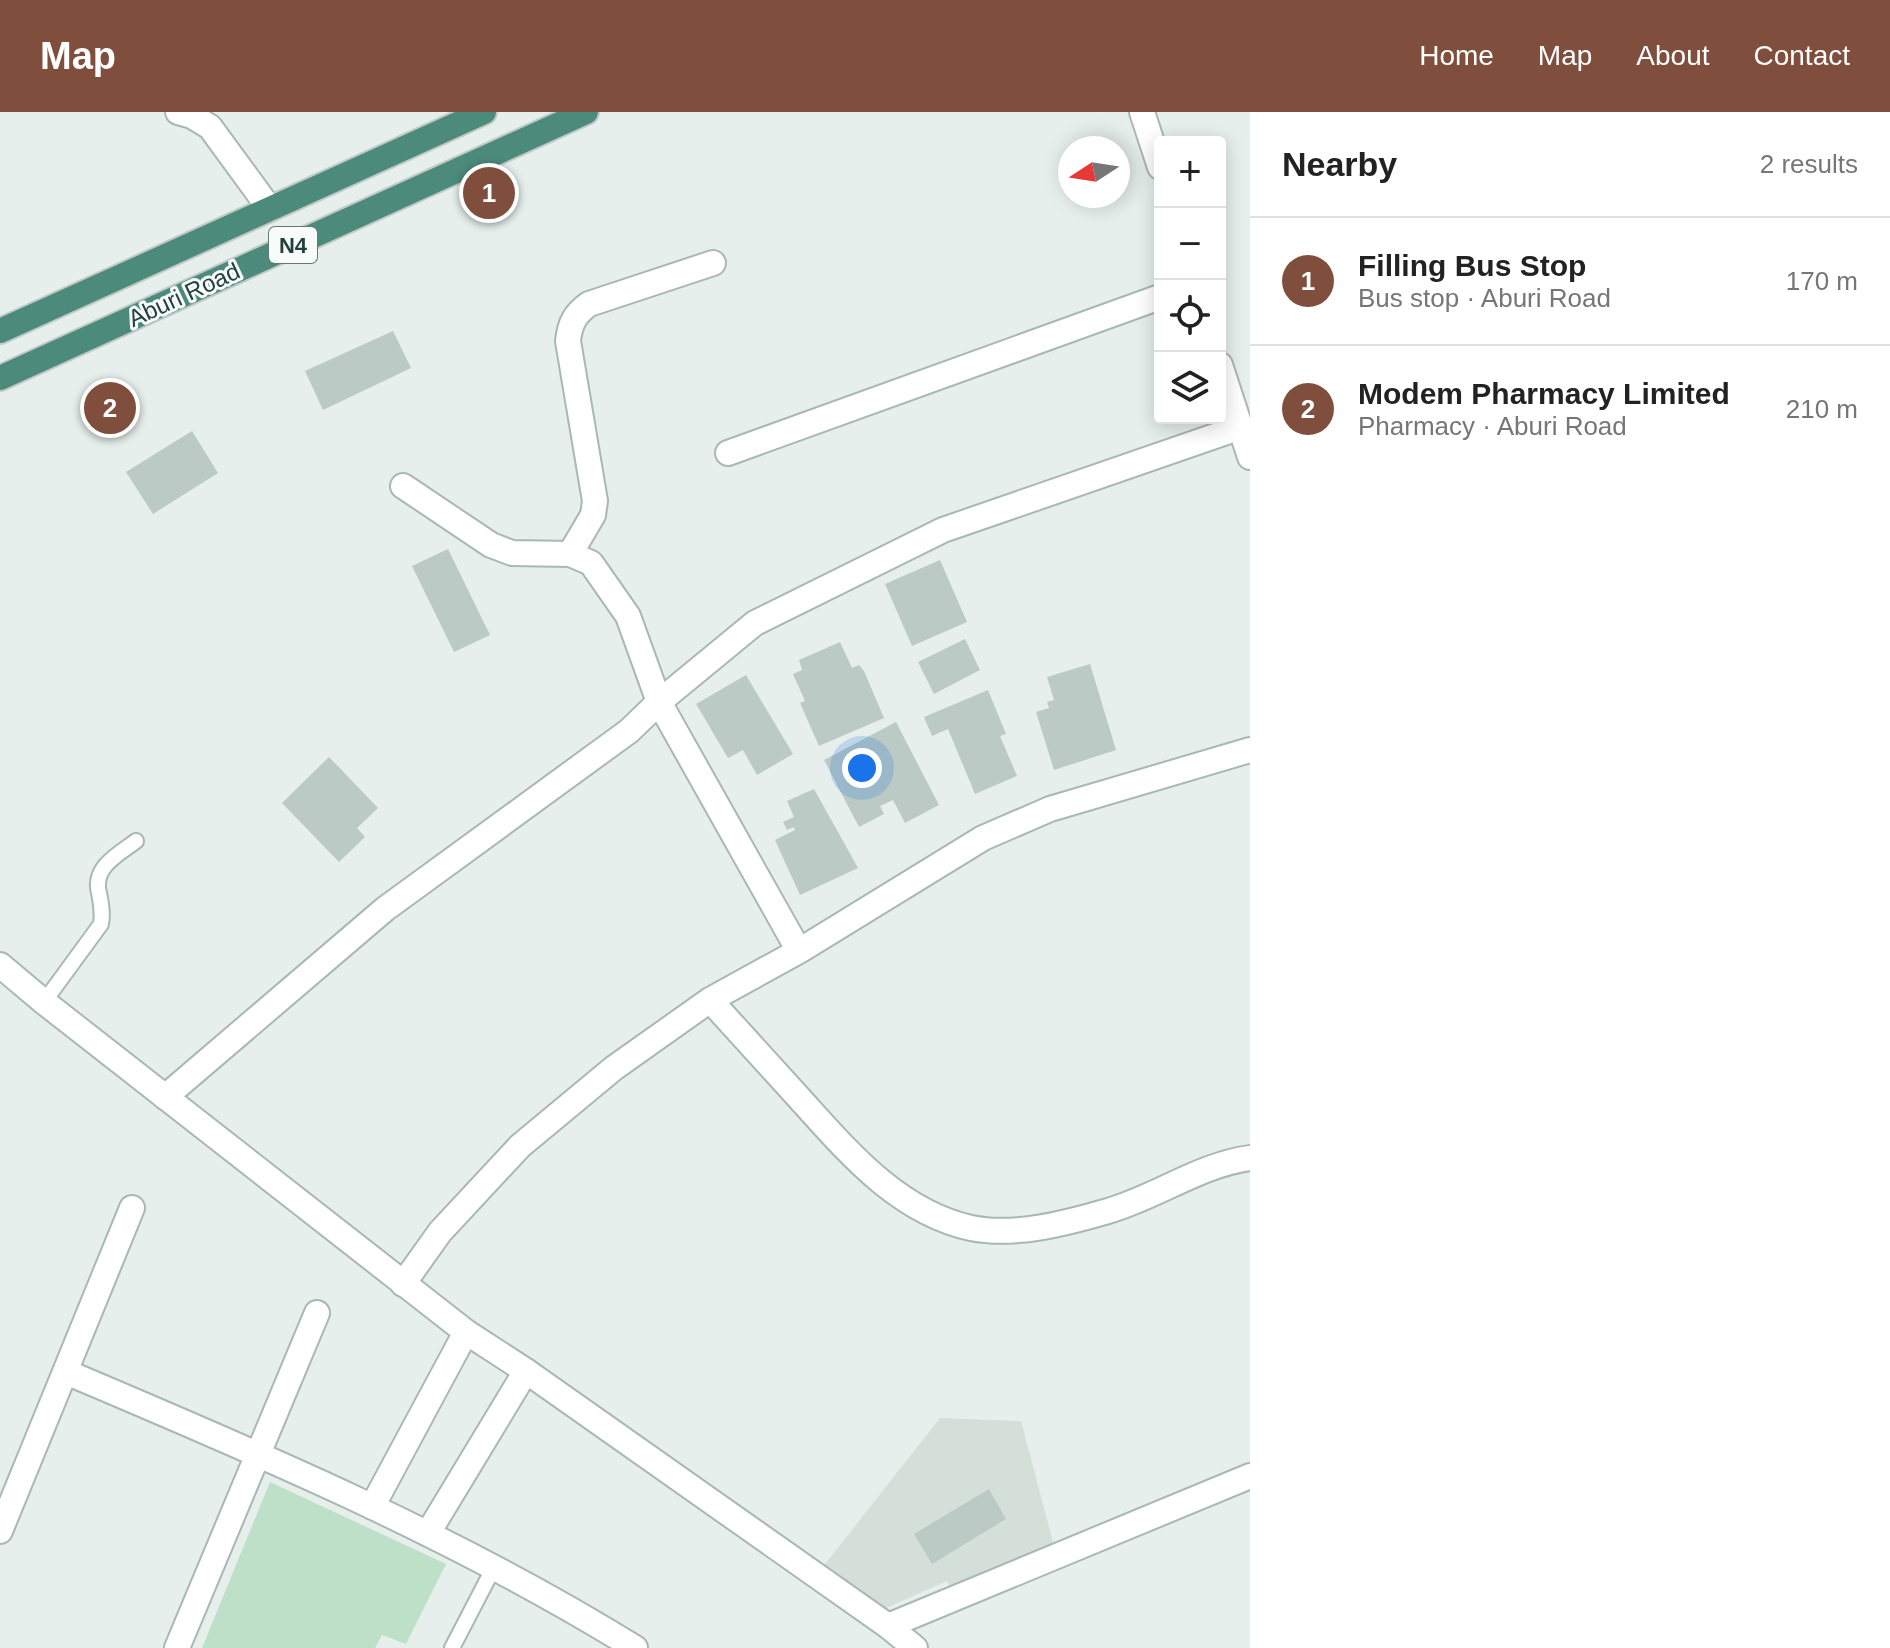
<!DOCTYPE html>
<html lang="en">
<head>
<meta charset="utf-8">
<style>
	:root { --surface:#fff; --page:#f2f2f2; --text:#222; --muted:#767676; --line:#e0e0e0; --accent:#804e3d }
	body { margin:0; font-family:Arial,sans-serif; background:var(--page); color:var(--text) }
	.controls { position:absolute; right:24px; top:24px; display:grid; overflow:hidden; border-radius:8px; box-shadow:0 4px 20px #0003 }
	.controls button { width:72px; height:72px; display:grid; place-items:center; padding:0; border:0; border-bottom:2px solid var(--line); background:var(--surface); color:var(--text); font:40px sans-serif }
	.compass { position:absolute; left:1058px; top:24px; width:72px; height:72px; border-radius:50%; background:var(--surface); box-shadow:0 4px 20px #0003; rotate:258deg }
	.you { position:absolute; left:862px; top:656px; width:28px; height:28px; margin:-20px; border:6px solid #fff; border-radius:50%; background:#1a73e8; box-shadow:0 0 0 12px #1a73e833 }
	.badge { display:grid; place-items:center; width:52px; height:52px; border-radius:50%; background:var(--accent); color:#fff; font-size:26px; font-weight:700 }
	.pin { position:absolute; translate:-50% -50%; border:4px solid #fff; box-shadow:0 2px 8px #0006 }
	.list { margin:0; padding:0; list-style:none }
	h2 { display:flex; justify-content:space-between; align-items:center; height:104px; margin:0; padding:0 32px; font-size:34px }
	h2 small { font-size:26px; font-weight:400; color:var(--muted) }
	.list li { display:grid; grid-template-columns:52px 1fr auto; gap:24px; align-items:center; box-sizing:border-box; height:128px; padding:0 32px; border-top:2px solid var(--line) }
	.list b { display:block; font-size:30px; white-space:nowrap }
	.list p { margin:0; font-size:26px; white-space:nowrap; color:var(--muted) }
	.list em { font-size:26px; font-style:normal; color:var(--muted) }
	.icon { flex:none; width:44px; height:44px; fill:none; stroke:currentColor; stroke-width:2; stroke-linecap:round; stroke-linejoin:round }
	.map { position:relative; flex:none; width:1250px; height:1536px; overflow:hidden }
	header { display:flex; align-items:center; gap:48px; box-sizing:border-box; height:112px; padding:0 40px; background:var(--accent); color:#fff }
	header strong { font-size:38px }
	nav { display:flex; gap:44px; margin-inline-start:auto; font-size:28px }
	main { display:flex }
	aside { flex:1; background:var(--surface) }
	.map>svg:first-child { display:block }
	.built { fill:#d4dfda }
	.green { fill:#bfe0c8 }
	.building { fill:#bbcac4 }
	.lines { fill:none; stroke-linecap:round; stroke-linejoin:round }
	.service-casing { stroke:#a8b8b2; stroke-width:18 }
	.minor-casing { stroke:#a8b8b2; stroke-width:28 }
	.tertiary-casing { stroke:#a8b8b2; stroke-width:28 }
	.trunk-casing { stroke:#c2cac8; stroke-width:28 }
	.service { stroke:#fff; stroke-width:14 }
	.minor { stroke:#fff; stroke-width:24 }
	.tertiary { stroke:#fff; stroke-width:24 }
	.trunk { stroke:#4c8a7c; stroke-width:24 }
	.labels { text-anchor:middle; stroke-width:6; stroke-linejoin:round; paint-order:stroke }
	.shield { fill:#f7fbf9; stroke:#637a73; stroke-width:2 }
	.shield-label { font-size:22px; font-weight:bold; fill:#24423a }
	.street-label { font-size:24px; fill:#24423a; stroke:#f7fbf9 }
</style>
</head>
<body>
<header>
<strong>Map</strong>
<nav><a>Home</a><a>Map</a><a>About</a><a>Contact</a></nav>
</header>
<main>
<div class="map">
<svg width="1250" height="1536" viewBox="0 0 1250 1536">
	<rect width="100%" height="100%" fill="#e6efeb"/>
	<path class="built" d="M940,1306L1021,1309L1054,1434L953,1481L947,1469L877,1500L822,1456Z"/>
	<path class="green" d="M270,1370L446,1452L406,1532L382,1523L375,1536H202Z"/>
	<path class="building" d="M393,219L411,256L323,298L305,259Z
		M192,319L218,361L153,402L126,360Z
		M448,437L490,523L454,540L412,454Z
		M940,448L967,510L912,534L885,472Z
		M965,527L980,558L934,582L918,550Z
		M840,530L852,556L859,553L864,559L884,606L819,634L800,591L805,589L793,562L802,558L799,548Z
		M1090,552L1116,638L1054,658L1036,600L1049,596L1047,590L1054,588L1047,565Z
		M746,563L793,642L757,663L743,638L728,646L696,592Z
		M988,578L1006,622L1000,624L1017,664L975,682L948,617L932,624L924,605Z
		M896,610L939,693L905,711L893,688L880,694L884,702L859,715L824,648Z
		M329,645L378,696L357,716L365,725L339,750L282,691Z
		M814,677L858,756L800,783L775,728L795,718L794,715L787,718L783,710L794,705L787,689Z
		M989,1377L1006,1407L932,1452L914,1422Z"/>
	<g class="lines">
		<g class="service-casing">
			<path id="service" d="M44,890L101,812C103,800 101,792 99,781C92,755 119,742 136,729
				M452,1536L493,1457"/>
		</g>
		<g class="minor-casing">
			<path id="minor" d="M178,0L192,4L210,15L270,97
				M1142,0L1160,55
				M1220,253L1250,345
				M728,341L1160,185
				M403,374L491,433L512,441L570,442L591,451L628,504L659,590L799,839
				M570,442L593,403L595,389L568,229C570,211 575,202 589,192L713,151
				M710,888C740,921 770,954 800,987C848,1040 898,1100 971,1116C1015,1125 1067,1111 1108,1099C1157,1085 1199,1053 1250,1046
				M165,985L385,797L629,619L659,590L755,511L943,418L1241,315
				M403,1172L440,1120L520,1034L614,956L710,888L799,839L983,726L1050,697L1250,638
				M66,1260C260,1342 456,1425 635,1536
				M372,1395L466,1220
				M0,1419L132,1096
				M428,1421L526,1259
				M888,1514L1250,1364
				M177,1536L317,1201"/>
		</g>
		<g class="tertiary-casing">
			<path id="tertiary" d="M0,853L44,890L466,1220L526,1259L888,1514L915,1536"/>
		</g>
		<g class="trunk-casing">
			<path id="trunk" d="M0,219L484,0
				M0,266L586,0"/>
		</g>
		<use href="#service" class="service"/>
		<use href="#minor" class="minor"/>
		<use href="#tertiary" class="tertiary"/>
		<use href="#trunk" class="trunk"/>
	</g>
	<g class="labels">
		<rect class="shield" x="269" y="115" width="48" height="36" rx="6"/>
		<g class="shield-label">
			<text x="293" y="141">N4</text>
		</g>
		<g class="street-label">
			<text transform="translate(184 183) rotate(-25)" y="8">Aburi Road</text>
		</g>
	</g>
</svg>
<div class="controls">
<button>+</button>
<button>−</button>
<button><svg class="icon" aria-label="locate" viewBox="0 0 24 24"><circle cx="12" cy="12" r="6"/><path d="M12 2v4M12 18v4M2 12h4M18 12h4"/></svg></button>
<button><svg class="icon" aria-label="layers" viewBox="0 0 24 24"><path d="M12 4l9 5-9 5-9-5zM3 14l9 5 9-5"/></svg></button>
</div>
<svg class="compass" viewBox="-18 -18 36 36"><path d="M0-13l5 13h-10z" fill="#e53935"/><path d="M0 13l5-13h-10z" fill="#767676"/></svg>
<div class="you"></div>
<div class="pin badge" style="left:489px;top:81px">1</div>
<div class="pin badge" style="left:110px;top:296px">2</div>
</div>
<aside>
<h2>Nearby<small>2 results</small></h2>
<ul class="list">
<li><span class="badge">1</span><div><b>Filling Bus Stop</b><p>Bus stop · Aburi Road</p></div><em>170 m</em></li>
<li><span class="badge">2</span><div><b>Modem Pharmacy Limited</b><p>Pharmacy · Aburi Road</p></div><em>210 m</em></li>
</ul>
</aside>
</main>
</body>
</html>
